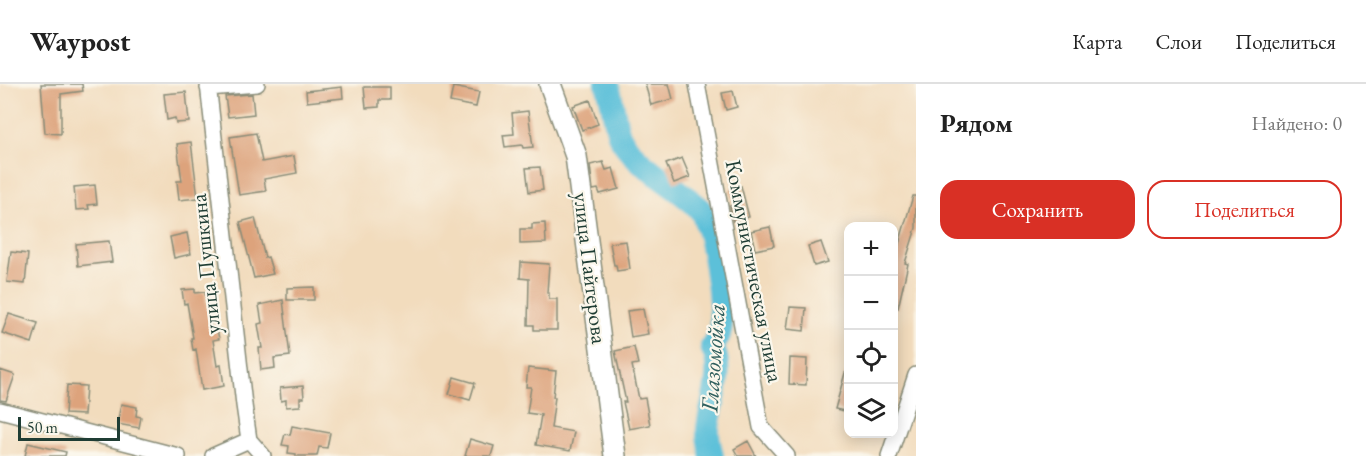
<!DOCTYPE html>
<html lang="ru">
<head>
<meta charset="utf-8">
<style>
	:root { --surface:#fff; --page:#f2f2f2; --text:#222; --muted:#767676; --line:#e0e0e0; --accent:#d93025 }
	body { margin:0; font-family:"EB Garamond",serif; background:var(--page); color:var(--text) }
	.controls { position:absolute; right:18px; bottom:18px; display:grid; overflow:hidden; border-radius:12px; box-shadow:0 3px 15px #0003 }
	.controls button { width:54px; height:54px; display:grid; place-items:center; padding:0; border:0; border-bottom:2px solid var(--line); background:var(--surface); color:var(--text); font:30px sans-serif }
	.scale { position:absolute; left:18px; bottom:15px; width:102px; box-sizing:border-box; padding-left:6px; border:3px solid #1f3d34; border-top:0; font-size:16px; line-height:21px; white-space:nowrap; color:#1f3d34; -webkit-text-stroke:4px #fbf7ec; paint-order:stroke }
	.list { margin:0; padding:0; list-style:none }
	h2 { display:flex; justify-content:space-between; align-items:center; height:78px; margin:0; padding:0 24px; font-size:26px }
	h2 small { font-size:20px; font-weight:400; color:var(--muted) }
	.actions { display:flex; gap:12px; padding:18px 24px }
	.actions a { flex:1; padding:14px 0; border:2px solid var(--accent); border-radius:18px; text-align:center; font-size:21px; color:var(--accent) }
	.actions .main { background:var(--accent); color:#fff }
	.icon { flex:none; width:33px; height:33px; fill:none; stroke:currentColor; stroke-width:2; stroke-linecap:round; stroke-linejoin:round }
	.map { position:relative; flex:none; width:916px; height:372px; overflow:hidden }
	header { display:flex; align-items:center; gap:36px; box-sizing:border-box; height:84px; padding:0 30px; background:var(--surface); border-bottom:2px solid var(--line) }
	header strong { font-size:28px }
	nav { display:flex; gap:33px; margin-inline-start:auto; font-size:21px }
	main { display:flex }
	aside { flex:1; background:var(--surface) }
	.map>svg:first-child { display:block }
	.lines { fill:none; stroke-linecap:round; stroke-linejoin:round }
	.river { stroke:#5bc0d9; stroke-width:24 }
	.building { fill:#dda37b }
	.minor-casing { stroke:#888c78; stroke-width:18 }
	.secondary-casing { stroke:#888c78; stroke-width:24 }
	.minor { stroke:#fff; stroke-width:15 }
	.secondary { stroke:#fff; stroke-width:21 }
	.labels { text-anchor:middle; stroke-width:4.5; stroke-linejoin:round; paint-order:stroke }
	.street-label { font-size:22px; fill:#1f3d34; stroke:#fbf7ec }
	.water-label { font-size:24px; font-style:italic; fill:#2e5e5d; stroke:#fbf7ec }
</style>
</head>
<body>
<header>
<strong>Waypost</strong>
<nav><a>Карта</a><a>Слои</a><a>Поделиться</a></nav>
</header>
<main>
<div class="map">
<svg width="916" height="372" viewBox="0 0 916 372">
	<rect width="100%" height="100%" fill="#fbf7ec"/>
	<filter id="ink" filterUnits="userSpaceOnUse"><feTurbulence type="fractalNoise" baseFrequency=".0167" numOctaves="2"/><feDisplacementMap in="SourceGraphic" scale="12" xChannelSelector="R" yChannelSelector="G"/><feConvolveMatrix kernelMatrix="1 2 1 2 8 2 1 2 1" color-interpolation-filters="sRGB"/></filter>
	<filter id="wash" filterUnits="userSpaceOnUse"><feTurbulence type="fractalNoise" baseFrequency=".008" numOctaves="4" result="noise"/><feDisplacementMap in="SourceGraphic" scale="24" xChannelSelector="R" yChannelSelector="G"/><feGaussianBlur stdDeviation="1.35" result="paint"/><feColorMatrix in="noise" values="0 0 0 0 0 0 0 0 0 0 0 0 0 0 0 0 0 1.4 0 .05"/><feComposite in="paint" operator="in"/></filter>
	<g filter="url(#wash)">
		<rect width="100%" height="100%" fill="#f2dcbd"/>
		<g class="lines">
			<path class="river" d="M607,0C613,15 615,43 620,53C638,84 673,99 698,123C712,136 724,226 720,247C719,253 715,258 712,263C725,286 711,319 708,344C707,353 710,363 712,372"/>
		</g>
		<g id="blocks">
			<path class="building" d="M41,0H82L83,7L61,10V50L45,49Z
				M645,0H669L673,15L651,21Z
				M342,3L343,14L307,18L306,7Z
				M364,3H390V16H379V23L366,24Z
				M453,3L479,8L476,23L450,18Z
				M733,7L737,23L726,26L722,9Z
				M186,8L189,38L176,39L175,34L167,36L164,10Z
				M252,10L254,30L228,33L225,12Z
				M590,16L598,40L582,46L573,22Z
				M528,27L533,63L523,64L522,61L505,63L503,51L514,50L512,29Z
				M256,49L262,78L294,72L297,89L264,95L266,107L239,111L230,53Z
				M191,58L198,114L179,116L177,97H182L177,60Z
				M682,74L690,93L674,99L666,80Z
				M603,78L606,86L613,84L619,105L600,110L598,105L593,106L590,81Z
				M540,83L543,106L529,108L526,84Z
				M95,101L97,120L88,121L89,125L76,126L74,103Z
				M741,102L749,133L733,137L730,122L734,121L730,105Z
				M913,112H916V144L905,179L908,180L898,224L894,223V177Z
				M255,134L265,174L268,173L273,190L254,194L240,138Z
				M545,139L546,159L520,160V145H532V140Z
				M770,143L774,162L755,166L751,147Z
				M187,149L191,170L174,174L170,153Z
				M109,157L112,178L78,182L76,160Z
				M626,157L630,185L617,187L616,181H614L610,159Z
				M821,158L828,178L814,182L808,162Z
				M11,168L28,170L25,200L7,198Z
				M521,178L549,180L547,209H549V215H557V246H534V241H528L529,195L520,194Z
				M314,203V216H287V204Z
				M195,205V209L205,208L211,246L217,245L219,255L213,256L217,282L221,281L224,302L202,306L196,265L193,266L191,254H193L187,219L184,220L182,206Z
				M283,216L290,272L274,274L275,284L261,286L259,264H262L258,240L262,239L259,221Z
				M790,223L806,224L804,247L787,245Z
				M643,225L648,250L631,253L627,227Z
				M9,230L38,239L32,259L2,249Z
				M634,263L638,280L632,281L639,315L645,314L650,341L629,345L623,318H626L615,267Z
				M790,274L807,275L806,301L789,300Z
				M528,284L556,287L553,313H555L551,344L574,348L570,367L536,361L541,331L527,329L531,303H526Z
				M0,286L15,291L6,317L0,316Z
				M845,289H849V328L835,325Z
				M454,293L475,299L470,316L449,310Z
				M67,301L86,302L84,331L65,330Z
				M303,302L304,314H300V322L286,323V316L281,317L280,304Z
				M121,320L137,323L136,332L141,333L139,344L117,340Z
				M292,342L330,349L327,364L319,363L317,372H296V370L288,369L289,362L282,361L285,350L290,351Z
				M470,355L494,362L491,372H465Z
				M748,357L756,372H738L734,365Z
				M28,359L66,368L65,372H25Z"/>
		</g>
	</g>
	<g filter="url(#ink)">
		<use href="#blocks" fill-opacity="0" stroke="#888c78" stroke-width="1.5"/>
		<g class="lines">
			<g class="minor-casing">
				<path id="minor" d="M208,0L244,321L249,356
					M697,0L761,343L787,372
					M208,4L257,0
					M0,326L178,372
					M213,372L249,356L263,372
					M889,372L916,291"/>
			</g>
			<g class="secondary-casing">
				<path id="secondary" d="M550,0L576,72L615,372"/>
			</g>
			<use href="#minor" class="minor"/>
			<use href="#secondary" class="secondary"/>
		</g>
	</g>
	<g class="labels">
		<g class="street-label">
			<text transform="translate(205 180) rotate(-96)" y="8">улица Пушкина</text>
			<text transform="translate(591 184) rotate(83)" y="8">улица Пайтерова</text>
			<text transform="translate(755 187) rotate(79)" y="8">Коммунистическая улица</text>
		</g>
		<g class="water-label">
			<text transform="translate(713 274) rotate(-86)" y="8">Глазомойка</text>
		</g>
	</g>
</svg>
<div class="controls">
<button>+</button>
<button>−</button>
<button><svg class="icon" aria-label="locate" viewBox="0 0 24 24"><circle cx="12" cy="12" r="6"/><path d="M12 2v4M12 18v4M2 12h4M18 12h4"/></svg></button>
<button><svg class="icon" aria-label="layers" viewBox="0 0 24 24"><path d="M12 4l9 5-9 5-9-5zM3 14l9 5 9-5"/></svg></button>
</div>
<div class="scale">50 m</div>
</div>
<aside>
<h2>Рядом<small>Найдено: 0</small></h2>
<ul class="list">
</ul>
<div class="actions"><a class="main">Сохранить</a><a>Поделиться</a></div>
</aside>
</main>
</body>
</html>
